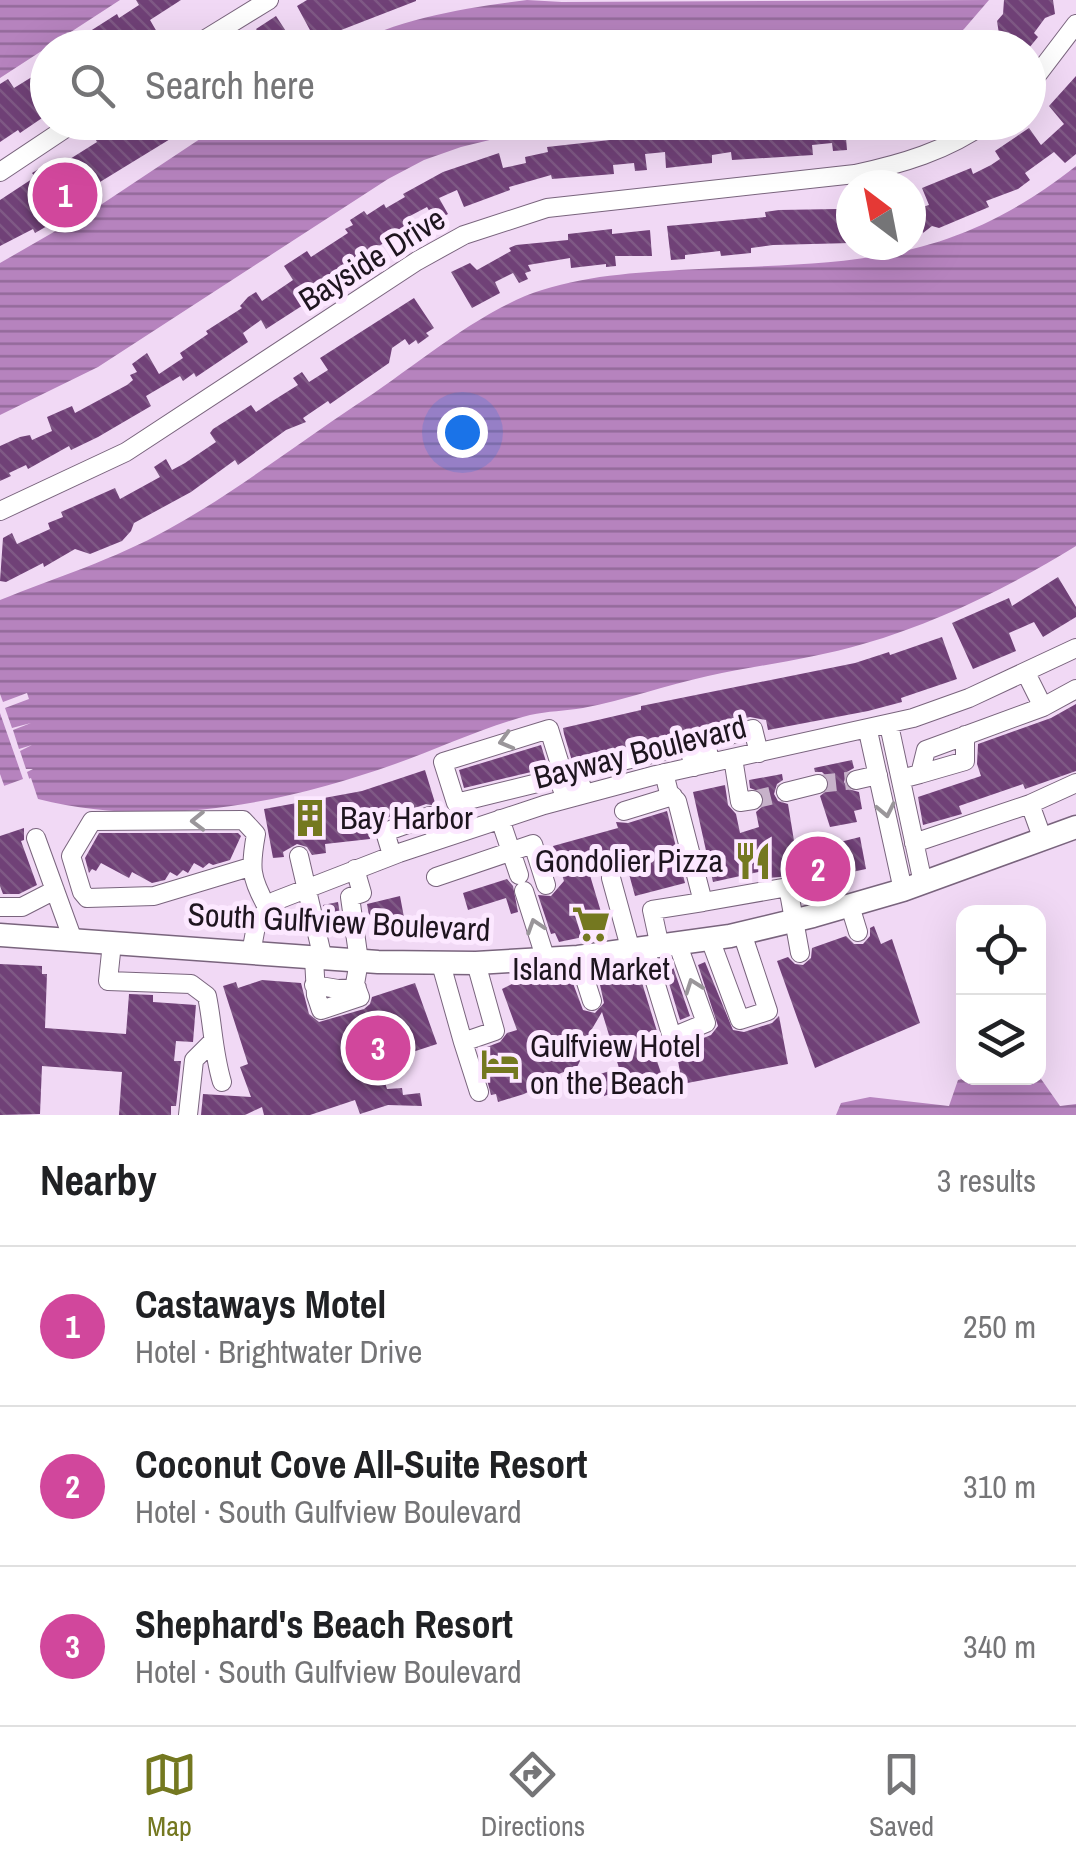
<!DOCTYPE html>
<html lang="en">
<head>
<meta charset="utf-8">
<style>
	:root { --surface:#fff; --page:#f6f6f6; --text:#202124; --muted:#757577; --line:#e0e0e0; --accent:#747820 }
	body { margin:0; font-family:"Archivo Narrow",sans-serif; background:var(--page); color:var(--text) }
	.controls { position:absolute; right:30px; bottom:30px; display:grid; overflow:hidden; border-radius:20px; box-shadow:0 10px 40px #0002 }
	.controls button { width:90px; height:90px; display:grid; place-items:center; padding:0; border:0; border-bottom:2px solid var(--line); background:var(--surface); color:var(--text); font:50px sans-serif }
	.compass { position:absolute; left:836px; top:170px; width:90px; height:90px; border-radius:50%; background:var(--surface); box-shadow:0 10px 40px #0002; rotate:328deg }
	.you { position:absolute; left:462px; top:432px; width:35px; height:35px; margin:-25px; border:8px solid #fff; border-radius:50%; background:#1a73e8; box-shadow:0 0 0 15px #1a73e833 }
	.badge { display:grid; place-items:center; width:65px; height:65px; border-radius:50%; background:var(--accent); color:#fff; font-size:32px; font-weight:700 }
	.pin { position:absolute; translate:-50% -50%; border:5px solid #fff; box-shadow:0 2px 10px #0006 }
	.list { margin:0; padding:0; list-style:none }
	h2 { display:flex; justify-content:space-between; align-items:center; height:130px; margin:0; padding:0 40px; font-size:42px }
	h2 small { font-size:32px; font-weight:400; color:var(--muted) }
	.list li { display:grid; grid-template-columns:65px 1fr auto; gap:30px; align-items:center; box-sizing:border-box; height:160px; padding:0 40px; border-top:2px solid var(--line) }
	.list b { display:block; font-size:38px; white-space:nowrap }
	.list p { margin:0; font-size:32px; white-space:nowrap; color:var(--muted) }
	.list em { font-size:32px; font-style:normal; color:var(--muted) }
	.icon { flex:none; width:55px; height:55px; fill:none; stroke:currentColor; stroke-width:2; stroke-linecap:round; stroke-linejoin:round }
	.map { position:relative; flex:none; width:1076px; height:1115px; overflow:hidden }
	.search { position:absolute; background:var(--surface); box-shadow:0 10px 40px #0002; left:30px; right:30px; top:30px; height:110px; display:flex; align-items:center; gap:25px; box-sizing:border-box; padding:0 35px; border-radius:55px; color:var(--muted); font-size:38px }
	.sheet { height:610px; background:var(--surface) }
	nav { display:flex; justify-content:space-around; align-items:center; box-sizing:border-box; height:140px; border-top:2px solid var(--line); background:var(--surface); font-size:28px; color:var(--muted) }
	nav a { display:grid; justify-items:center; gap:5px }
	nav .on { color:var(--accent) }
	.map>svg:first-child { display:block }
	.water { fill:url(#water-rules) }
	.pier { fill:#f1d9f5 }
	.building { fill:url(#building-back-hatch) }
	.lines { fill:none; stroke-linecap:round; stroke-linejoin:round }
	.minor-tunnel { stroke:#c7b2ca; stroke-width:18; stroke-dasharray:18 9; stroke-linecap:butt }
	.minor-casing { stroke:#79647d; stroke-width:20 }
	.major-casing { stroke:#79647d; stroke-width:25 }
	.minor { stroke:#fff; stroke-width:18 }
	.major { stroke:#fff; stroke-width:22 }
	.oneway { stroke:#9a969a }
	.labels { text-anchor:middle; stroke-width:10; stroke-linejoin:round; paint-order:stroke }
	.street-label { font-size:32px; fill:#1e151f; stroke:#fce8ff }
	.poi-label { font-size:32px; fill:#1e151f; stroke:#fce8ff; text-anchor:start }
</style>
</head>
<body>
<div class="map">
<svg width="1076" height="1115" viewBox="0 0 1076 1115">
	<defs>
		<pattern id="water-rules" width="6" height="5" patternUnits="userSpaceOnUse" patternTransform="scale(2.5)"><rect width="6" height="5" fill="#b683be"/><path d="M0 2.5h6" fill="none" stroke="#936a9a"/></pattern>
		<pattern id="building-back-hatch" width="6" height="6" patternUnits="userSpaceOnUse" patternTransform="scale(2.5)"><rect width="6" height="6" fill="#704177"/><path d="M-1 5l2 2M0 0l6 6M5-1l2 2" fill="none" stroke="#7f5985"/></pattern>
	</defs>
	<rect width="100%" height="100%" fill="#f1d9f5"/>
	<path class="water" d="M0,0H120L0,78Z
		M527,0L562,2L989,0L964,29L943,47L343,48C401,18 464,8 527,0Z
		M224,123H620L506,136L461,147L424,160L388,179L98,367L0,415V263L99,206Z
		M1076,166V546C1009,587 939,622 863,644C812,659 759,665 708,676C666,685 625,700 583,708C565,711 548,711 530,715C484,727 440,748 395,764C281,804 158,829 38,799L31,778L5,788L0,774V600C55,578 115,559 167,530C233,494 294,446 356,405C412,369 480,309 542,290C592,274 646,272 699,269C852,262 949,266 1076,166Z
		M1039,1076L1060,1106L1076,1104V1115H836L841,1103L870,1097L949,1106L958,1080L964,1078Z"/>
	<path class="pier" d="M27,693L29,699L5,708L12,728L31,723L13,730L19,749L32,745L20,751L26,769H33L27,772L34,793L31,794L28,785L4,793L1,787L23,779L0,713V694L3,702Z"/>
	<path class="building" d="M136,0H181L150,20L157,32L136,45L129,33L107,48H72L86,39L84,35L117,14L119,18L139,5Z
		M307,0H416V1L336,32L337,35L318,45L297,6Z
		M1004,0H1053L1055,14L1045,18L1034,33L1038,37L1029,48H989L983,42L986,35L999,34L997,21L1003,14Z
		M276,16L297,48H269L256,29Z
		M48,67V114L20,133L18,130L0,142V84L8,79L14,88Z
		M1076,76V154L1065,163L1054,152L1025,173L1030,180L1018,189L986,201L989,207L939,228L932,226L923,233L916,209L929,205L922,188L971,168L973,174L991,165L1000,159L995,151L1029,128L1041,145L1064,124L1049,106Z
		M128,122H198L82,193L87,200L69,212L73,216L64,222L61,218L35,233L33,229L0,246V200L35,177L32,173L50,162L54,169L97,142L94,137L107,129L110,134Z
		M748,122H895L896,127L846,138L847,150L833,151L832,143L812,145L813,155L732,160L731,152L712,155V163L666,168L665,152L645,154L647,170L635,171L634,163L613,165L614,174L552,179L551,175L509,187L510,190L464,207L457,190L439,198L448,214L435,221L427,207L408,217L416,230L391,245L388,240L369,253L373,258L363,264L347,273L343,268L327,278L330,282L322,287L325,291L266,329L261,320L243,333L248,342L196,377L194,373L183,381L180,376L146,396L151,406L98,437L71,450L69,446L28,469L26,465L9,473L11,476L0,481V446L20,437L30,435L32,440L52,431L47,417L72,406L75,413L127,385L133,380L130,375L137,372L132,364L147,353L159,374L183,358L180,353L208,334L206,331L242,308L240,306L248,297L256,292L262,301L293,280L284,266L307,251L311,257L348,233L345,229L353,225L350,220L364,211L367,215L384,204L386,208L405,197L403,194L443,172L499,153L503,168L526,163L525,157L548,152L547,147L646,136V131L677,128V132Z
		M851,203V243L773,245L751,248V253L721,256L720,251L685,255V259L671,260L667,226L766,217L765,212L779,210L838,209V205Z
		M612,229V234L650,230L652,256H615L616,266L606,267V264L571,268L570,258L528,265L531,271L525,273L528,279L519,283L513,273L495,282L500,293L472,308L451,272L470,263L477,270L511,251L509,248L516,245L568,240V234Z
		M414,298L434,328L426,333L429,336L418,344L416,340L409,345L405,339L392,348L389,363L330,404L328,401L303,418L306,422L286,430L238,465L235,460L191,492L134,523L131,531L122,541L90,554L75,549L44,567L43,563L6,582L0,581L3,538L12,533L17,544L50,529L48,523L63,517L61,512L115,488L120,499L160,477L154,467L166,459L172,470L185,463L216,442L210,433L213,429L251,405L256,412L274,400L298,385L293,378L302,372L309,382L328,370L320,358Z
		M1058,577L1076,607V617L1043,637L1034,622L1009,633L1016,651L973,669L952,623L1009,598L1012,606Z
		M942,637L957,679L901,698L902,702L868,711L768,730L766,720L750,717L572,761L564,734L563,728L641,710V706L855,663L889,652L890,655Z
		M1076,704V771L1025,789L1023,784L959,806L962,814L923,825L918,797L981,776L977,764L978,744L1051,718Z
		M541,745L548,768L464,788L459,770Z
		M852,760L854,768L847,772L844,782L848,789L859,792L862,809L854,811L857,822L830,827L820,796L830,788V780L822,772H815L814,768Z
		M425,770L436,806L426,804L381,820L369,830L370,839L325,844L326,853L312,855L307,847L297,844L283,852L284,857L273,858L264,809L362,791Z
		M782,774L783,780L777,784L774,794L778,801L788,804L796,853L860,837L866,869L829,877L831,888L815,892L810,874L769,878L768,870L713,882L693,792L725,785L728,805L736,814L740,833L759,827L756,812L765,804L763,793L750,788L749,780Z
		M667,811L685,883L635,896L626,863L589,872L607,932L559,942L555,933L551,934L538,895L551,896L564,881L553,846L618,828L616,822L628,823Z
		M24,828V840L21,841L37,885L19,894H3L0,886V836Z
		M99,833H238L241,836L230,860L213,865L209,863L203,868L194,863L188,873L183,870L177,876L170,872L165,880L152,883L132,872L129,878L101,863L96,871L92,869L89,873L85,858Z
		M507,879L513,886L518,912L511,914L506,898L468,910L463,893Z
		M400,896L406,928L372,933L367,904Z
		M338,902L343,934L330,936L323,905Z
		M874,926L881,944L892,939L920,1023L815,1068L777,961L788,957L795,964L803,965L811,958L812,948L846,936L854,944H863L870,936V928Z
		M705,962L733,1030L744,1032L772,1023L779,1016L788,1064L682,1084L676,1049L711,1035L718,1026L698,965Z
		M0,964L42,966V974H47L45,1028L126,1034L129,994L153,995V1002L196,1005L193,1042L176,1041L174,1061H181L176,1106H171V1115H119L122,1072L42,1066L40,1114L0,1115Z
		M673,967L690,1016L680,1020L665,970Z
		M625,970L629,977L639,973L660,1041L667,1048L654,1052L662,1076L604,1096L597,1075L619,1068L602,1012L589,1034L591,1039L577,1067L540,1081L542,1085L524,1094L498,1102L496,1094L491,1095L479,1050L500,1042L507,1033L517,1030L502,989L516,982L571,978L583,1010L595,1013L604,1003L600,985L608,981L612,974Z
		M262,980L301,983L309,1014L319,1022L364,1009L370,1004L372,997L415,983L437,1044L379,1063L387,1089L402,1088L403,1095L420,1093L422,1106L388,1105L360,1114L355,1100L310,1115H264L262,1107L245,1115H201L203,1094L251,1097L240,1067L248,1064L223,986L236,982L238,988Z"/>
	<g class="lines">
		<path class="minor-tunnel" d="M818,784L856,780
			M753,800L786,792"/>
		<g class="minor-casing">
			<path id="minor" d="M191,48L269,0
				M1028,87L1076,24
				M0,172L75,122
				M0,511L126,452L417,261L464,235L547,208L855,174C901,164 947,151 987,122
				M1026,673L1043,707L1076,689
				M889,725L923,883
				M868,731L903,890
				M733,758L740,802L753,800
				M711,763L705,741L753,729L759,753
				M664,773L669,793L677,801L703,902L788,887L800,953
				M920,774L965,761V735
				M558,778L456,803L443,762L549,729L563,774L558,778L566,799
				M901,779L920,774L926,750L1043,707
				M856,780L878,775
				M786,792L818,784
				M584,794L577,772L688,745L694,767
				M1030,804L1043,840
				M624,811L673,796
				M500,819L519,875
				M36,838L73,940
				M914,843L1030,804L1076,783
				M392,855L385,832L430,816L437,839
				M299,856L323,959
				M250,867L154,896L87,898L82,892L71,856L92,821L243,820L256,834C250,867 250,877 267,907
				M436,877L533,844L546,885
				M611,878L631,951
				M524,891L546,960
				M850,906L858,932
				M0,907H22L55,890
				M710,939L740,1020L768,1011L742,933
				M112,943L108,981L191,984L207,996C213,1025 213,1052 222,1082
				M660,947L652,910L703,902
				M645,949L672,1037L706,1023L678,945
				M251,953L257,921L275,901L399,853L544,805L656,775L913,718L969,698L1076,648
				M578,957L592,1001
				M314,958L316,995L321,1010L360,997L355,984L359,961L350,897L362,893L355,869
				M441,964L463,1042L495,1031L476,963
				M314,985L338,989L357,988
				M463,1042L479,1092
				M188,1115L194,1060L211,1043"/>
		</g>
		<g class="major-casing">
			<path id="major" d="M0,935L378,962L476,963L578,957L730,936L813,916L903,890L1076,827"/>
		</g>
		<use href="#minor" class="minor"/>
		<use href="#major" class="major"/>
	</g>
	<defs><path id="oneway-chevron" d="M-2-3.5L2.5 0L-2 3.5" fill="none" stroke-width="1.6" stroke-linecap="round" stroke-linejoin="round" transform="scale(2.5)"/></defs>
	<g class="oneway">
		<use href="#oneway-chevron" transform="translate(506 741) rotate(164)"/>
		<use href="#oneway-chevron" transform="translate(886 810) rotate(78)"/>
		<use href="#oneway-chevron" transform="translate(198 821) rotate(179)"/>
		<use href="#oneway-chevron" transform="translate(535 926) rotate(-108)"/>
		<use href="#oneway-chevron" transform="translate(693 986) rotate(-110)"/>
	</g>
	<defs>
		<g id="building-bare" transform="scale(3)"><path d="M-4-6H4V6H1V3H-1V6H-4ZM-2.5-4.3h1.7v1.8h-1.7ZM.8-4.3h1.7v1.8H.8ZM-2.5-1h1.7V.8h-1.7ZM.8-1h1.7V.8H.8Z" fill="#747820" stroke="#fce8ff" stroke-width="2.5" paint-order="stroke"/></g>
		<g id="restaurant-bare" transform="scale(3)"><path d="M-5-6h1v4h1v-4h1v4h1v-4h1v5L-1.5 .5V6h-2V.5L-5-1ZM5-6V6H3V1.5H1.5Q1.5-4 5-6Z" fill="#747820" stroke="#fce8ff" stroke-width="2.5" paint-order="stroke"/></g>
		<g id="supermarket-bare" transform="scale(3)"><path d="M-6-5.5h2.5l.6 2H6L4.5 2H-2.5L-4.4-4H-6ZM-1.5 3.2a1.3 1.3 0 1 0 .1 0ZM3 3.2a1.3 1.3 0 1 0 .1 0Z" fill="#747820" stroke="#fce8ff" stroke-width="2.5" paint-order="stroke"/></g>
		<g id="hotel-bare" transform="scale(3)"><path d="M-6-4.5h1.5V1H6V5H4.5V3h-9V5H-6ZM-4 0a1.8 1.8 0 1 1 3.6 0ZM.5 0V-2.5h3Q6-2.5 6 0Z" fill="#747820" stroke="#fce8ff" stroke-width="2.5" paint-order="stroke"/></g>
	</defs>
	<g fill-rule="evenodd">
		<use href="#building-bare" x="310" y="818"/>
		<use href="#restaurant-bare" x="753" y="861"/>
		<use href="#supermarket-bare" x="591" y="924"/>
		<use href="#hotel-bare" x="500" y="1064"/>
	</g>
	<g class="labels">
		<g class="street-label">
			<text transform="translate(372 259) rotate(-32)" y="11">Bayside Drive</text>
			<text transform="translate(640 752) rotate(-14)" y="11">Bayway Boulevard</text>
			<text transform="translate(339 922) rotate(3)" y="11">South Gulfview Boulevard</text>
		</g>
		<g class="poi-label">
			<text x="340" y="829">Bay Harbor</text>
			<text x="723" y="872" text-anchor="end">Gondolier Pizza</text>
			<text x="591" y="980" text-anchor="middle">Island Market</text>
			<text x="530" y="1057">Gulfview Hotel<tspan x="530" dy="37">on the Beach</tspan></text>
		</g>
	</g>
</svg>
<div class="controls">
<button><svg class="icon" aria-label="locate" viewBox="0 0 24 24"><circle cx="12" cy="12" r="6"/><path d="M12 2v4M12 18v4M2 12h4M18 12h4"/></svg></button>
<button><svg class="icon" aria-label="layers" viewBox="0 0 24 24"><path d="M12 4l9 5-9 5-9-5zM3 14l9 5 9-5"/></svg></button>
</div>
<svg class="compass" viewBox="-18 -18 36 36"><path d="M0-13l5 13h-10z" fill="#e53935"/><path d="M0 13l5-13h-10z" fill="#757577"/></svg>
<div class="you"></div>
<div class="pin badge" style="left:65px;top:195px;background:#d1479c">1</div>
<div class="pin badge" style="left:818px;top:869px;background:#d1479c">2</div>
<div class="pin badge" style="left:378px;top:1048px;background:#d1479c">3</div>
<div class="search"><svg class="icon" aria-label="search" viewBox="0 0 24 24"><circle cx="10" cy="10" r="6"/><path d="M15 15l6 6"/></svg>Search here</div>
</div>
<section class="sheet">
<h2>Nearby<small>3 results</small></h2>
<ul class="list">
<li><span class="badge" style="background:#d1479c">1</span><div><b>Castaways Motel</b><p>Hotel · Brightwater Drive</p></div><em>250 m</em></li>
<li><span class="badge" style="background:#d1479c">2</span><div><b>Coconut Cove All-Suite Resort</b><p>Hotel · South Gulfview Boulevard</p></div><em>310 m</em></li>
<li><span class="badge" style="background:#d1479c">3</span><div><b>Shephard's Beach Resort</b><p>Hotel · South Gulfview Boulevard</p></div><em>340 m</em></li>
</ul>
</section>
<nav>
<a class="on"><svg class="icon" aria-label="map" viewBox="0 0 24 24"><path d="M3 6l6-2 6 2 6-2v14l-6 2-6-2-6 2zM9 4v14M15 6v14"/></svg>Map</a>
<a><svg class="icon" aria-label="directions" viewBox="0 0 24 24"><path d="M12 3l9 9-9 9-9-9zM9 14v-3h6M13 9l2 2-2 2"/></svg>Directions</a>
<a><svg class="icon" aria-label="saved" viewBox="0 0 24 24"><path d="M7 4h10v16l-5-4-5 4z"/></svg>Saved</a>
</nav>
</body>
</html>
